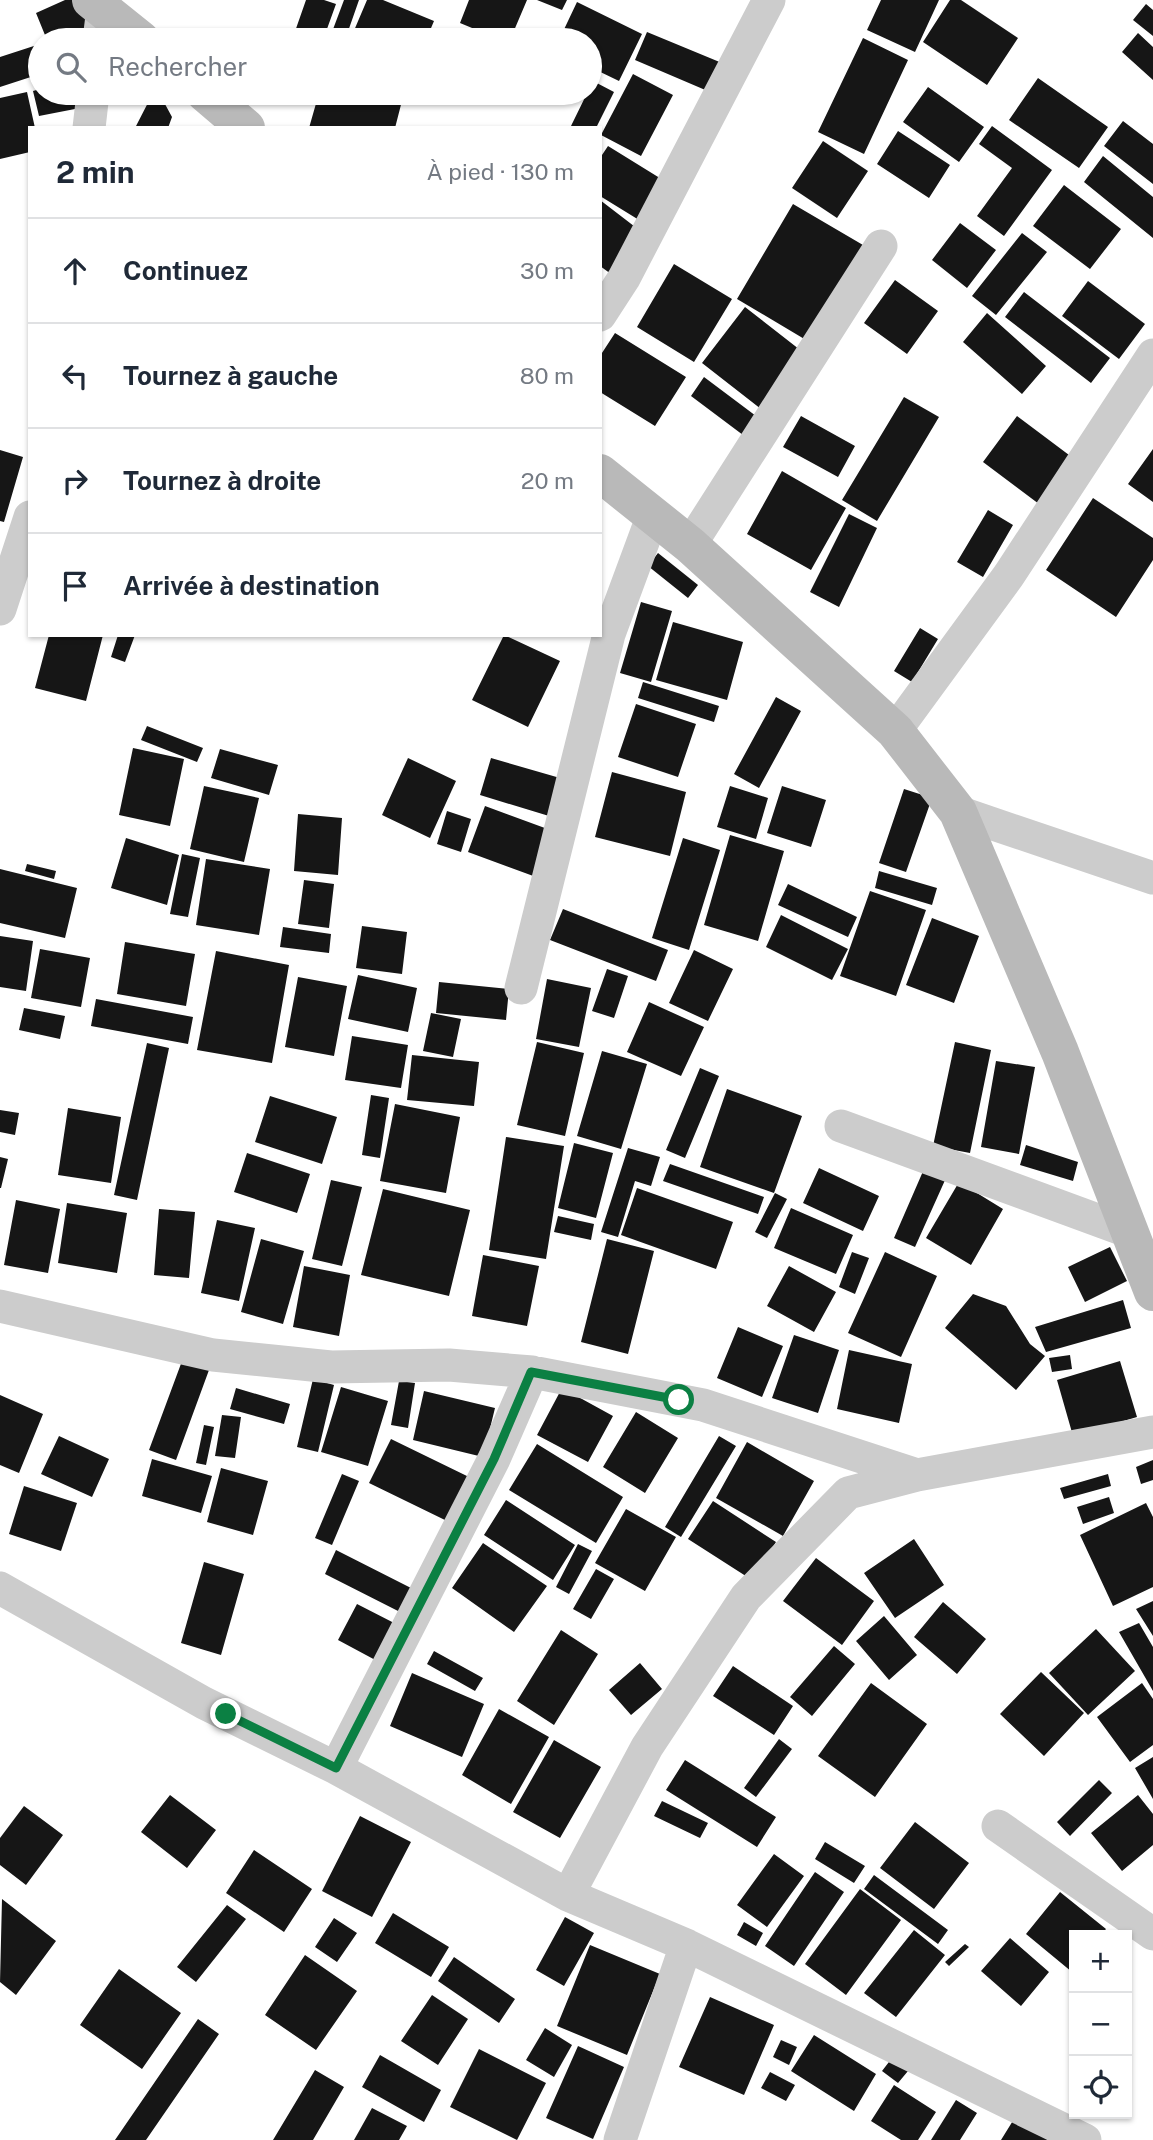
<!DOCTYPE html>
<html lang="fr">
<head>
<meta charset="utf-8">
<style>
	:root { --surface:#fff; --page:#f2f2f3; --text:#1f2937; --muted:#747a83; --line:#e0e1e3 }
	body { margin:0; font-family:"Public Sans",sans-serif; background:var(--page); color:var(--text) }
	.controls { position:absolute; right:21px; bottom:21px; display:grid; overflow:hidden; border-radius:0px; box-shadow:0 2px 5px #0004 }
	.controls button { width:63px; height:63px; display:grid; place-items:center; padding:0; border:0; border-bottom:2px solid var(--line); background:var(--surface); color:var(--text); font:35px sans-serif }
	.stop { position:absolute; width:21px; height:21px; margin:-16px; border:5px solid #0b8043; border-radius:50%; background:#fff }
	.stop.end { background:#0b8043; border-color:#fff; box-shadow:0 2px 7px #0008 }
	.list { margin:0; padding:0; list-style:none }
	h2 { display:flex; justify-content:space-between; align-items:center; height:91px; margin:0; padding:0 28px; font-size:30px }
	h2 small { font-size:23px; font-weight:400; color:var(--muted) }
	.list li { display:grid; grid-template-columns:46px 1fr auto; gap:21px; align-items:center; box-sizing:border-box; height:105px; padding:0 28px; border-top:2px solid var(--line) }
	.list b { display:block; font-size:26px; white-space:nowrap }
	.list em { font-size:23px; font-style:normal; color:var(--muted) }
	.icon { flex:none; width:38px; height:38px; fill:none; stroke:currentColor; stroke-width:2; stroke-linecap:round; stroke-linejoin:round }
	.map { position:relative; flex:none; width:1153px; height:2140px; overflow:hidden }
	.search { position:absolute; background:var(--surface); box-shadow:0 2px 5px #0004; left:28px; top:28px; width:574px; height:77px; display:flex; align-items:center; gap:18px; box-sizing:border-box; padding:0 24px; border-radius:38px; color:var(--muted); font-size:26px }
	.panel { position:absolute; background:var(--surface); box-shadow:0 2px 5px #0004; left:28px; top:126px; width:574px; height:511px; border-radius:0px }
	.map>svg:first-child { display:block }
	.building { fill:#161616 }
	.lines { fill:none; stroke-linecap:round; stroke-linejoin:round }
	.street { stroke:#ccc; stroke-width:33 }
	.secondary { stroke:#b9b9b9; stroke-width:38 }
	.route { stroke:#0b8043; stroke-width:9 }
</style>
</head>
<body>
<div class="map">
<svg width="1153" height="2140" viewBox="0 0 1153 2140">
	<rect width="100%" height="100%" fill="#fff"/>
	<path class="building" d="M65,0H77L92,33L75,40H47L36,13Z
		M306,0H324L336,4L323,40H292Z
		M344,0H359L345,40H329Z
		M367,0H383L434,21L426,40H350Z
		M469,0H527L510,40H501L460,23Z
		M537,0H567L562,10Z
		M881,0H939L915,52L867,30Z
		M950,0H961L1018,38L987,85L923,42Z
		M577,2L642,34L619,81L590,67V40H559Z
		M1146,4L1153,10V36L1133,20Z
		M647,32L722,63L710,92L635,60Z
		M1138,33L1153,47V80L1122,52Z
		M863,38L908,60L864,154L818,132Z
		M40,44V74L0,87V57Z
		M633,74L673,95L641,156L601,135Z
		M1038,78L1108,127L1079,168L1009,120Z
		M593,81L614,92L596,128H573L571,126Z
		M928,87L984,127L959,162L903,122Z
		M40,89V93H77L80,108L39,116L33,91Z
		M27,92L35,128H30V152L0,159V98Z
		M153,93H159L172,117L168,128H135Z
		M268,93H305L301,105Z
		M319,93H404L395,128H309Z
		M1123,121L1153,144V184L1104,146Z
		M992,126L1052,170L1004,236L977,216L1012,168L979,144Z
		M898,131L950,165L929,198L877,164Z
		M823,141L868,171L837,218L792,188Z
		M608,146L663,180L639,220L600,196V158Z
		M1103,156L1153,197V238L1084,182Z
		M1064,185L1121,229L1090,269L1033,226Z
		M600,200L643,233L611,274L600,266Z
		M793,204L863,245L806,340L737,299Z
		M960,223L996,250L967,288L932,260Z
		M1022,233L1047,252L996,315L972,296Z
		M674,264L732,299L694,362L637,327Z
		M895,280L938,311L907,354L864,323Z
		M1088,281L1145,324L1119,359L1062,316Z
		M1024,292L1110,358L1091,383L1005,317Z
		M745,307L804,353L761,409L702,363Z
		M987,313L1046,366L1022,394L963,342Z
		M615,333L686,377L655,426L600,392V356Z
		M704,377L764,422L751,441L691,396Z
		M904,397L939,417L877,521L842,500Z
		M801,416L855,446L838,477L783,447Z
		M1017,416L1073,458L1039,504L983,462Z
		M1153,449V502L1128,484Z
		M0,450L23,457L4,522L0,521Z
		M782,471L846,508L811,570L747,534Z
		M1093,498L1153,538V560L1116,617L1046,570Z
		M988,510L1013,525L983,577L957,562Z
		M849,514L877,528L839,607L810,592Z
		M658,553L698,585L688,598L648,566Z
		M641,602L672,611L651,682L620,673Z
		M673,622L743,642L727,700L656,680Z
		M920,628L938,639L912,682L894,671Z
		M49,635H103L86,701L35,688Z
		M118,635H135L125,662L111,657Z
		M504,635L560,661L528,727L472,700Z
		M643,682L719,706L714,722L638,698Z
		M776,697L801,711L759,788L734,774Z
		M636,704L696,724L678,777L618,757Z
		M147,726L203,748L197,762L141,740Z
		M133,748L184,759L170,826L119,815Z
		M220,749L278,765L269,795L211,778Z
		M408,758L456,781L430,838L382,815Z
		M491,758L560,778L549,816L480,795Z
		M612,772L686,792L670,856L595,837Z
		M204,786L259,798L244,862L190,849Z
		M730,786L768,798L756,839L717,827Z
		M782,786L826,800L811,847L767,833Z
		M904,789L932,798L906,872L879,863Z
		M485,806L553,831L536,877L468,852Z
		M447,811L471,819L461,852L437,844Z
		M298,814L342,818L338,875L294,871Z
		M730,835L784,851L758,941L704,925Z
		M126,838L179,855L167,905L111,888Z
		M683,838L720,850L689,950L652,938Z
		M182,854L200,858L188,917L170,914Z
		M206,859L270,869L259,935L196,925Z
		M27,864L56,871L54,879L25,871Z
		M0,869L77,888L65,938L0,923Z
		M879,871L937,888L932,905L875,888Z
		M304,880L334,884L329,928L298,924Z
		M788,884L857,917L848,937L778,905Z
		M870,891L926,910L896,996L840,976Z
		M563,909L668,950L656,981L550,940Z
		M781,915L848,949L832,980L766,947Z
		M932,918L979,936L954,1003L906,985Z
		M362,926L407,932L402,974L356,968Z
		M283,927L331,934L329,953L280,947Z
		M0,936L33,941L26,991L0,987Z
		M125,942L195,954L186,1006L117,994Z
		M40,949L90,958L81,1007L31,998Z
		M694,950L733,969L708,1021L669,1003Z
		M216,951L289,965L272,1063L197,1050Z
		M607,969L628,976L614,1018L592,1011Z
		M358,975L417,988L408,1032L348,1019Z
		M298,977L347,986L334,1056L285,1047Z
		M547,979L591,988L579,1047L536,1039Z
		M439,982L509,989L506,1020L436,1013Z
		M96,999L193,1017L188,1044L91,1026Z
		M649,1002L704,1027L681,1076L627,1052Z
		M24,1008L65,1016L60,1039L19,1030Z
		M431,1013L461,1019L453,1057L423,1051Z
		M352,1036L408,1045L401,1088L345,1080Z
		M537,1042L584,1053L565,1136L517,1125Z
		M955,1042L991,1050L970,1153L933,1146Z
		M147,1043L169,1048L137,1200L114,1195Z
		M602,1051L647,1064L621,1149L577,1136Z
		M412,1055L479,1062L474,1106L407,1100Z
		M996,1061L1035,1067L1019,1154L981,1147Z
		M700,1068L719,1076L685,1158L666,1150Z
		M727,1089L802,1116L774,1193L700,1167Z
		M371,1095L389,1098L380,1158L362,1155Z
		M270,1096L337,1117L322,1164L255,1142Z
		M395,1104L460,1117L446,1193L380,1181Z
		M68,1108L121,1117L111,1183L58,1175Z
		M0,1110L19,1113L15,1135L0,1132Z
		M506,1137L564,1146L546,1259L489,1250Z
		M574,1143L613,1153L596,1218L558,1208Z
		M1026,1145L1078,1162L1073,1181L1020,1165Z
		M628,1148L660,1157L651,1186L635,1181L618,1237L601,1232Z
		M247,1153L310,1174L297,1213L234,1192Z
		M0,1157L8,1159L1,1188H0Z
		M670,1164L764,1197L758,1214L663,1181Z
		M819,1168L879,1196L863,1231L803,1203Z
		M924,1169L946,1178L915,1247L894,1238Z
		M331,1180L362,1187L342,1266L312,1259Z
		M959,1182L1003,1209L971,1265L926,1238Z
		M637,1188L733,1222L716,1269L621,1235Z
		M383,1189L470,1210L449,1296L361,1275Z
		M775,1193L787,1199L767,1238L755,1232Z
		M16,1200L60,1209L48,1273L4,1265Z
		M67,1203L127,1213L117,1273L58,1263Z
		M791,1208L853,1235L836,1274L774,1248Z
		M159,1209L195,1212L189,1278L154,1275Z
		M558,1216L594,1224L591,1240L554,1232Z
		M217,1220L255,1228L239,1301L201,1293Z
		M261,1239L304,1251L283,1324L241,1312Z
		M607,1239L654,1251L628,1354L581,1342Z
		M1110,1247L1127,1281L1085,1302L1068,1267Z
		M852,1252L869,1258L855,1294L839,1287Z
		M885,1252L937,1276L901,1357L848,1333Z
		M483,1255L539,1266L527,1326L472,1316Z
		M304,1266L350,1275L339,1336L293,1327Z
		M789,1266L836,1292L814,1332L767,1306Z
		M973,1294L1006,1306L1030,1344L1045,1356L1016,1390L945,1328Z
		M1123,1300L1131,1328L1046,1352L1035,1327Z
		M738,1327L783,1346L762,1397L717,1378Z
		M794,1335L839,1350L818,1413L772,1398Z
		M849,1350L912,1364L899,1423L837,1409Z
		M1070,1355L1072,1369L1052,1372L1049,1358Z
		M182,1361L209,1370L176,1460L149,1450Z
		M1120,1361L1137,1417L1073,1436L1057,1380Z
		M313,1379L334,1385L318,1452L297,1447Z
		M399,1381L415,1383L408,1428L391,1425Z
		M341,1387L388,1401L368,1466L321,1452Z
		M236,1388L290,1404L284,1424L230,1409Z
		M562,1388L613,1416L588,1462L537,1435Z
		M424,1391L495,1408L483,1457L413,1440Z
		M0,1395L43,1414L19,1473L0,1465Z
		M636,1412L678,1438L645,1493L603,1467Z
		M222,1415L241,1417L235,1458L215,1456Z
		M204,1425L214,1427L206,1465L196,1463Z
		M59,1436L109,1459L92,1497L41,1474Z
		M719,1436L736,1446L681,1537L665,1527Z
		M391,1439L469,1477L447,1521L369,1483Z
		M747,1442L814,1481L783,1536L716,1498Z
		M537,1444L623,1497L596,1543L509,1490Z
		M152,1459L212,1476L201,1513L142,1496Z
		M1153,1460V1480L1141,1484L1136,1467Z
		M221,1468L268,1481L253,1535L207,1522Z
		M342,1474L359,1481L332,1545L315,1538Z
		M1108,1474L1111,1486L1064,1499L1060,1488Z
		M24,1486L77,1503L61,1551L9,1534Z
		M1109,1497L1114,1513L1083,1524L1077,1507Z
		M506,1500L575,1545L553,1580L484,1535Z
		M713,1501L776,1542L752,1580L688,1539Z
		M1146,1503L1153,1517V1587L1113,1606L1080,1535Z
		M626,1509L676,1537L645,1591L595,1563Z
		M914,1539L944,1585L895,1618L864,1573Z
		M483,1543L547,1586L514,1632L452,1588Z
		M578,1544L592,1551L569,1594L556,1587Z
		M336,1550L411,1588L400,1612L325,1574Z
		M816,1558L874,1601L842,1645L783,1601Z
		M204,1562L244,1574L221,1655L181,1643Z
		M596,1569L614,1579L591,1619L573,1609Z
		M1153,1601V1636L1136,1609Z
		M943,1602L986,1639L957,1674L914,1637Z
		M357,1604L398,1625L379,1662L338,1640Z
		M884,1616L917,1655L889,1680L856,1641Z
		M1139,1623L1153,1647V1691L1119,1632Z
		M1096,1629L1135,1671L1088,1715L1049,1673Z
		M561,1630L598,1654L554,1725L517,1701Z
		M834,1646L855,1664L812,1716L790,1697Z
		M434,1651L483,1678L475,1691L427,1664Z
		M640,1663L662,1689L631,1715L609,1690Z
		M733,1666L793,1706L774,1735L713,1696Z
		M1041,1672L1084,1713L1044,1756L1000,1714Z
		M412,1673L484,1704L462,1757L390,1726Z
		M871,1683L927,1724L875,1797L818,1756Z
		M1142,1683L1153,1699V1745L1130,1762L1097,1717Z
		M499,1709L549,1737L511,1804L462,1775Z
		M779,1739L792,1749L756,1797L744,1788Z
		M554,1740L601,1767L560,1838L513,1812Z
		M1153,1757V1799L1135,1768Z
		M685,1760L776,1817L757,1847L666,1790Z
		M1099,1780L1112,1793L1070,1836L1057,1822Z
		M170,1795L216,1830L187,1868L141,1832Z
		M1138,1795L1153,1814V1845L1122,1871L1091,1833Z
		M662,1801L708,1823L700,1838L654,1816Z
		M24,1806L63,1835L26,1885L0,1865V1838Z
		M360,1816L411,1842L372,1917L322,1891Z
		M915,1822L969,1863L934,1909L880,1868Z
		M825,1842L865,1866L854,1883L815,1859Z
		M254,1850L312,1889L284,1932L226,1893Z
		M774,1854L804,1876L767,1927L737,1905Z
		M815,1872L844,1892L794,1966L765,1946Z
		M874,1875L948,1930L938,1944L864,1889Z
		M860,1889L901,1920L846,1995L805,1964Z
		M1060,1892L1106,1929L1101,1935H1074L1072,1972L1026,1934Z
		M2,1899L56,1941L16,1995L0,1982Z
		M227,1905L246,1919L196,1982L177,1967Z
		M393,1913L449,1947L431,1977L375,1943Z
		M565,1917L594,1933L564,1986L536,1970Z
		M334,1918L357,1933L337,1962L315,1947Z
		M744,1922L763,1933L756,1946L737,1935Z
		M914,1930L945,1955L896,2017L864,1993Z
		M1010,1938L1049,1972L1021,2006L981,1971Z
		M965,1944L969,1947L949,1966L945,1962Z
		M590,1945L660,1974L627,2055L557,2026Z
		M305,1955L357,1991L316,2050L265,2015Z
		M454,1957L515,1999L499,2023L438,1981Z
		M119,1969L181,2013L142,2069L80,2025Z
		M432,1995L468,2019L438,2065L401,2041Z
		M710,1997L774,2025L744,2095L679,2067Z
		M198,2019L219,2034L146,2140H115Z
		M545,2028L572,2045L554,2077L526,2060Z
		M814,2035L876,2074L854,2111L791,2071Z
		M781,2040L797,2047L789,2065L773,2057Z
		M578,2046L624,2067L593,2139L546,2118Z
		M479,2049L546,2083L517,2140L450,2107Z
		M380,2055L441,2090L424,2122L362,2087Z
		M892,2058L908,2071L898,2083L882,2071Z
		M315,2070L344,2087L313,2140H273Z
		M770,2072L795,2085L786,2101L761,2088Z
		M894,2085L936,2112L918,2140H901L871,2121Z
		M956,2100L977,2113L960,2140H931Z
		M372,2108L407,2126L399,2140H354Z
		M1014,2119L1048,2140H1001Z"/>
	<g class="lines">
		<path class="street" d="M99,40L103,8
			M89,128L93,93
			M600,315L624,278L769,0
			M690,545L881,246
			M0,609L30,517
			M895,731L1009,575L1153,355
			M958,812L1153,878
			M521,988L609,634L653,515
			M841,1126L1130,1232
			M0,1306L213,1355L331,1367L449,1365L532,1372
			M0,1588L204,1703L336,1768L568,1895L686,1945L1085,2140
			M336,1768L494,1459L532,1372L703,1405L917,1475
			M998,1826L1153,1934
			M568,1895L647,1747L746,1597L848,1493L917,1475L1153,1432
			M620,2140L686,1945"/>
		<path class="secondary" d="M91,0L141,40
			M205,93L246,128
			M600,473L690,545L895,731L958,812L1060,1052L1153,1292"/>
	</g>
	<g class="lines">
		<path class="route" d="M226,1714L336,1768L494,1459L531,1372L679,1400"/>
	</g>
</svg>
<div class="controls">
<button>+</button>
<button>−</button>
<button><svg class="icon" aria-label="locate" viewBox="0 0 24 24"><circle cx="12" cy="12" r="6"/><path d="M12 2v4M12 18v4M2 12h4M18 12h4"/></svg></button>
</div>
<div class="stop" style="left:679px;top:1400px"></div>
<div class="stop end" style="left:226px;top:1714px"></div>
<div class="search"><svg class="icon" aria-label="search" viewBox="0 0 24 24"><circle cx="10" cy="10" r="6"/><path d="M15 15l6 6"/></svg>Rechercher</div>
<section class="panel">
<h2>2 min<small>À pied · 130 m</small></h2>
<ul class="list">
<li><svg class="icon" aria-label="ahead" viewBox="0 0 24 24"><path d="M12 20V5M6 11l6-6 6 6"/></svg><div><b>Continuez</b></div><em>30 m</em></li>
<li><svg class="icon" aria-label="left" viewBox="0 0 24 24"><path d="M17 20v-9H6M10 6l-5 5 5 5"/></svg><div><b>Tournez à gauche</b></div><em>80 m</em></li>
<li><svg class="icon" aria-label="right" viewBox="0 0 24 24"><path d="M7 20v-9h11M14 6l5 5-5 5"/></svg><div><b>Tournez à droite</b></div><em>20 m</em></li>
<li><svg class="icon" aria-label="arrive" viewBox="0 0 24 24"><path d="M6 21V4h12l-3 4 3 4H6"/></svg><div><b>Arrivée à destination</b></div></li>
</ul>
</section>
</div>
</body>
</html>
